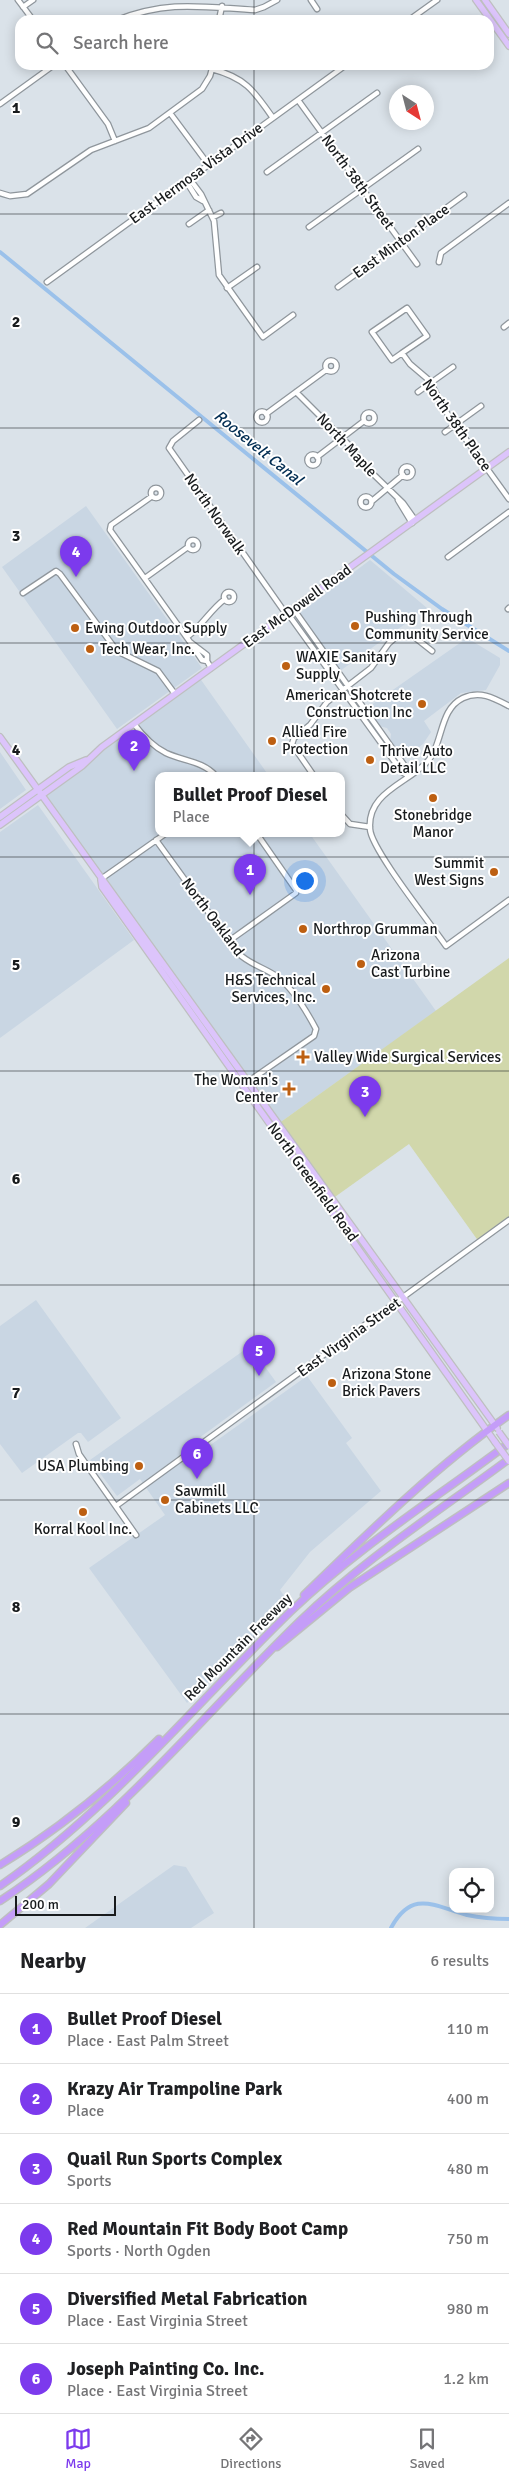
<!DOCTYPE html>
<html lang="en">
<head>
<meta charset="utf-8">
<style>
	:root { --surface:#fff; --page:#f2f2f2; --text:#202124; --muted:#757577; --line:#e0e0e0; --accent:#7c3aed }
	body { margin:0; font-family:Signika,sans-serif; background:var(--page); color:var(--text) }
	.controls { position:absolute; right:15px; bottom:15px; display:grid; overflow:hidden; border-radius:10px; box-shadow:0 2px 12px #0003 }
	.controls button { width:45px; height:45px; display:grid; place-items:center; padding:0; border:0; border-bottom:1px solid var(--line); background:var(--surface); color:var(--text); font:25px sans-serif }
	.compass { position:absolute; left:389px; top:85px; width:45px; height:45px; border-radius:50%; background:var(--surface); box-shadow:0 2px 12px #0003; rotate:144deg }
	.scale { position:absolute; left:15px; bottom:12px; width:101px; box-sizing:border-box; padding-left:5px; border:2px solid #181b1d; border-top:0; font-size:14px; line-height:18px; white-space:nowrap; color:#181b1d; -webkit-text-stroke:4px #fff; paint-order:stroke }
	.you { position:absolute; left:304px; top:880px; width:18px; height:18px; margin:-12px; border:4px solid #fff; border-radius:50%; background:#1a73e8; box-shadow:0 0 0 8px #1a73e833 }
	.badge { display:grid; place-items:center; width:32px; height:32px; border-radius:50%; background:var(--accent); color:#fff; font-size:16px; font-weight:700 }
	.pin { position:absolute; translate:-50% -41px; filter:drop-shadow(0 1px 2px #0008) }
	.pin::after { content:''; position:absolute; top:26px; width:18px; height:15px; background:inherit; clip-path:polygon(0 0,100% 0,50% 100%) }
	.popup { position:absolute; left:155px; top:772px; width:190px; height:65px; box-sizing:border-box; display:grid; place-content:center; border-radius:10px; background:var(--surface); filter:drop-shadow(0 1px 4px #0005); font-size:16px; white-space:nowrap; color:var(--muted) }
	.popup b { font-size:19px; color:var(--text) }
	.popup::after { content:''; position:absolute; left:50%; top:100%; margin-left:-10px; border:10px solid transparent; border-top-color:var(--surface) }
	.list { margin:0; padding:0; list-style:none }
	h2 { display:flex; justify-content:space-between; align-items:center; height:65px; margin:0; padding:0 20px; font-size:21px }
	h2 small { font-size:16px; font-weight:400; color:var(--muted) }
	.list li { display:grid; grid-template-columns:32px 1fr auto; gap:15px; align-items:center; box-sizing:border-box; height:70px; padding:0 20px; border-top:1px solid var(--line) }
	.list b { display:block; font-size:19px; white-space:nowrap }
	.list p { margin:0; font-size:16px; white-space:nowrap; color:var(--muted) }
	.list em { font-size:16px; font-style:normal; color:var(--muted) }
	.icon { flex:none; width:28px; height:28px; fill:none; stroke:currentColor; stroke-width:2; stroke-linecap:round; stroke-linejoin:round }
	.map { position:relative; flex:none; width:509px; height:1928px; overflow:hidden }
	.search { position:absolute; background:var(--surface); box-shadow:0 2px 12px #0003; left:15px; right:15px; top:15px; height:55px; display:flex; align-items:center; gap:12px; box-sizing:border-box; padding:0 18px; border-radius:15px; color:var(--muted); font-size:19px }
	.sheet { height:485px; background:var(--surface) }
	nav { display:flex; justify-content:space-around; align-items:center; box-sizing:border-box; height:70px; border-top:1px solid var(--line); background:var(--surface); font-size:14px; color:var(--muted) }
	nav a { display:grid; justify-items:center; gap:2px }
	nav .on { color:var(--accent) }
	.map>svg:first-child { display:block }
	.built { fill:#c9d6e3 }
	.green { fill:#d1d7ab }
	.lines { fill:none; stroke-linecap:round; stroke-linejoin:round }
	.canal { stroke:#9bc1ea; stroke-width:4 }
	.minor-casing { stroke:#8f969c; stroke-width:7 }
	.major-casing { stroke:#bebfc0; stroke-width:8 }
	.highway-casing { stroke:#bebfc0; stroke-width:9 }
	.minor { stroke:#fff; stroke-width:4.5 }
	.major { stroke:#dcc4fb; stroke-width:5.5 }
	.highway { stroke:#c49df8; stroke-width:6 }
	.major-bridge-casing { stroke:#bebfc0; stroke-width:8; stroke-linecap:butt }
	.major-bridge { stroke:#dcc4fb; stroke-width:5.5 }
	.grid { fill:none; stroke:#181b1d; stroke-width:1; stroke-opacity:0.55 }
	.poi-dot { fill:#bd5f11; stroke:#fff; stroke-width:2 }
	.labels { text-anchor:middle; stroke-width:4; stroke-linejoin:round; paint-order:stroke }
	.street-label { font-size:15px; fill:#181b1d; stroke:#fff }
	.poi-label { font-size:15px; fill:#181b1d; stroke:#fff; text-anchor:start }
	.water-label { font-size:16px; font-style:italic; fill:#022d52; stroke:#fff }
	.grid-label { font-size:16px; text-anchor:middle; font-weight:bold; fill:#181b1d; stroke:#fff; stroke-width:4; stroke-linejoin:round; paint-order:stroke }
</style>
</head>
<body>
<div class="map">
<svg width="509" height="1928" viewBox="0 0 509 1928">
	<rect width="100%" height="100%" fill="#dae2e9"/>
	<path class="built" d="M86,506L202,668L117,729L2,567Z
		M370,560L427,608L340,671L336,666L335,654L324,649L300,613Z
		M467,638L500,658V665L486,690L461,693L424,721L431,732L423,744L403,760L390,742L391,734L387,728L379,726L367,708Z
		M199,677L269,776H159V834H310L436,1011L278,1124L41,795Z
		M0,752L26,790L0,809Z
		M38,805L134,940L0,1038V832Z
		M36,1300L121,1418L88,1442L81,1433H78L22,1473L0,1444V1326Z
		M250,1346L276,1382L188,1446L195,1456L307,1376L352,1438L346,1443L381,1491L310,1552L280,1590L288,1601L187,1703L89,1568L165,1515L140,1479L117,1496L90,1460Z
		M174,1865L186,1867L214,1913L191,1928H85Z"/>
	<path class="green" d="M509,958V1220L479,1242L409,1144L332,1199L278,1124Z"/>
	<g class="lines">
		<path class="canal" d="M0,252L394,574L442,609L509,651
			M391,1928C412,1889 434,1906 467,1915C481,1918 494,1919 509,1919"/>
		<g class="minor-casing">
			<path id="minor" d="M18,0L33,20
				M311,0L317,9
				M23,7L33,0
				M117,20C169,0 201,7 255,10L264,7L277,0
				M219,20L222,6
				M409,20L437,0
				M65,65L108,124L115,141
				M212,69C246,78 254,91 273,118
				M298,100L417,264
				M0,104L54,65
				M170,113L208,164
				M267,172L377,93
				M189,178L201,194L214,221L219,275L263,337L293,315
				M186,181L196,197L203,201
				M0,193L10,196L27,194L91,150L149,128L202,89L210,76L213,65
				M213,217L221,213
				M189,224L209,210
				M309,227L418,149
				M439,262L441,253L509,203
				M47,282L346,65
				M338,287L464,195
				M227,288L257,267
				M504,327L509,323
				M402,353L427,336L407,308L372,332L392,360L402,353L410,364L430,381L444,409L509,499
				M325.5 366a5.5 5.5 0 1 1 11 0a5.5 5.5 0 1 1-11 0Z
				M296,392L349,445L370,471L403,503L415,520
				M418,392L453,367
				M256.5 417a5.5 5.5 0 1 1 11 0a5.5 5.5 0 1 1-11 0Z
				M363.5 418a5.5 5.5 0 1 1 11 0a5.5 5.5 0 1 1-11 0Z
				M266,414L326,370
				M199,420L173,441L169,448L286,614
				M445,432L481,406
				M307.5 460a5.5 5.5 0 1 1 11 0a5.5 5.5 0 1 1-11 0Z
				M317,457L364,421
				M401.5 472a5.5 5.5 0 1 1 11 0a5.5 5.5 0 1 1-11 0Z
				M151 493a5 5 0 1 1 10 0a5 5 0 1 1-10 0Z
				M360.5 502a5.5 5.5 0 1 1 11 0a5.5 5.5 0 1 1-11 0Z
				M151,497L111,525L110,530L190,642
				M398,500L412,523
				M372,501L403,475
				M188 545a5 5 0 1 1 10 0a5 5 0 1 1-10 0Z
				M448,557L509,512
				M145,578L188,547
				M224 597a5 5 0 1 1 10 0a5 5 0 1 1-10 0Z
				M23,593L56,571L60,574L117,651L158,671L175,694
				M508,609L509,608
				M291,610V618L402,772L409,776
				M291,610L297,614L407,769L409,776
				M187,637C202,626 210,610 225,599
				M207,661L202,660L190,642L207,655V661L211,668
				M509,706C494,698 480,690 463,698C438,710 444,745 426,763C406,784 367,793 370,829C371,849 431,924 446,946L509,900
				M134,724C143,736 152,746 166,753C183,761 203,761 216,776
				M314,776L292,744L294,738L310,725L327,702L371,668L389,643L397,636L405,634L413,636L432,651
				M341,814L350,824L370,827
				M156,840L238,953C250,965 266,968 279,978C294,990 307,1012 316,1029L314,1036L243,1085
				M101,879L165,834
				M229,941L296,893V890L257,834
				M76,1444L79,1454L136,1535
				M116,1506L509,1220"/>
		</g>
		<g class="major-casing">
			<path id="major" d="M476,0L509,46
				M485,0L509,34
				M0,737L497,1428
				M0,817L69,767L86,760
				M0,825L82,766L102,747L509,452
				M101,880L102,887L495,1442"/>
		</g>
		<g class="highway-casing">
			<path id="highway" d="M304,1595C369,1532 435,1467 509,1415
				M277,1647L349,1588L509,1483
				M0,1865C59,1829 111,1787 159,1739
				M0,1886C110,1810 195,1704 291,1611C357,1548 436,1498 509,1443
				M0,1901C116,1825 202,1716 300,1621C363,1560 439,1511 509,1459
				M0,1925L49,1884L126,1803"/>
		</g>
		<use href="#minor" class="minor"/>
		<use href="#major" class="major"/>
		<use href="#highway" class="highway"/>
		<g class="major-bridge-casing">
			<path id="major-bridge" d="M499,1432L509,1446
				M495,1442L509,1461"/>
		</g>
		<use href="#major-bridge" class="major-bridge"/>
	</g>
	<path class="grid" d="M254,0V20M254,65V1928M0,214H509M0,428H509M0,643H509M0,857H509M0,1071H509M0,1285H509M0,1500H509M0,1714H509"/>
	<g class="poi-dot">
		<circle cx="355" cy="626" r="5"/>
		<circle cx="75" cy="628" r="5"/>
		<circle cx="90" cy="649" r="5"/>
		<circle cx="286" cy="666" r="5"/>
		<circle cx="422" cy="704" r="5"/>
		<circle cx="272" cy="741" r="5"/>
		<circle cx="370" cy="760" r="5"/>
		<circle cx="433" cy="798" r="5"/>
		<circle cx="494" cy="872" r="5"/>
		<circle cx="303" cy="929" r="5"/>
		<circle cx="361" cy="964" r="5"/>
		<circle cx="326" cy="989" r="5"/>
		<path d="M300.5 1049.5h5v5h5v5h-5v5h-5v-5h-5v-5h5z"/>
		<path d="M286.5 1081.5h5v5h5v5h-5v5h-5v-5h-5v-5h5z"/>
		<circle cx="332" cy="1383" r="5"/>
		<circle cx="139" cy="1466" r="5"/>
		<circle cx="165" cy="1500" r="5"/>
		<circle cx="83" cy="1512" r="5"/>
	</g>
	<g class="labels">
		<g class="street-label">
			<text transform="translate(196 173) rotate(-36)" y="5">East Hermosa Vista Drive</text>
			<text transform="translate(358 182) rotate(54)" y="5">North 38th Street</text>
			<text transform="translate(401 241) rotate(-36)" y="5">East Minton Place</text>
			<text transform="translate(457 425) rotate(55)" y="5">North 38th Place</text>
			<text transform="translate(347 445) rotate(47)" y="5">North Maple</text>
			<text transform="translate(215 514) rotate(55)" y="5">North Norwalk</text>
			<text transform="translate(297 606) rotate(-36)" y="5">East McDowell Road</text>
			<text transform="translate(213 917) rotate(53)" y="5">North Oakland</text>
			<text transform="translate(313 1182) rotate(54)" y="5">North Greenfield Road</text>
			<text transform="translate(349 1337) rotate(-36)" y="5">East Virginia Street</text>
			<text transform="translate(238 1647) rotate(-45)" y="5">Red Mountain Freeway</text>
		</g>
		<g class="poi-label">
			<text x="365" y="622">Pushing Through<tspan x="365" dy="17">Community Service</tspan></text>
			<text x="85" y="633">Ewing Outdoor Supply</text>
			<text x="100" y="654">Tech Wear, Inc.</text>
			<text x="296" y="662">WAXIE Sanitary<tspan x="296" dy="17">Supply</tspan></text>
			<text x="412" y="700" text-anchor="end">American Shotcrete<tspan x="412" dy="17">Construction Inc</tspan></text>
			<text x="282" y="737">Allied Fire<tspan x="282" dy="17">Protection</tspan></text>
			<text x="380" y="756">Thrive Auto<tspan x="380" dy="17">Detail LLC</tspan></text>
			<text x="433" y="820" text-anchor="middle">Stonebridge<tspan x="433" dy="17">Manor</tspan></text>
			<text x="484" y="868" text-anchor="end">Summit<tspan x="484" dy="17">West Signs</tspan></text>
			<text x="313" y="934">Northrop Grumman</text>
			<text x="371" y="960">Arizona<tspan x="371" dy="17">Cast Turbine</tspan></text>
			<text x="316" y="985" text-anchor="end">H&amp;S Technical<tspan x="316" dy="17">Services, Inc.</tspan></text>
			<text x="314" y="1062">Valley Wide Surgical Services</text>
			<text x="278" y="1085" text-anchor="end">The Woman's<tspan x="278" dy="17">Center</tspan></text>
			<text x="342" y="1379">Arizona Stone<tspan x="342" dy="17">Brick Pavers</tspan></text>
			<text x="129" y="1471" text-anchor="end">USA Plumbing</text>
			<text x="175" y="1496">Sawmill<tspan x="175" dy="17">Cabinets LLC</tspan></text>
			<text x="83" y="1534" text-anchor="middle">Korral Kool Inc.</text>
		</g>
		<g class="water-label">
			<text transform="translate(259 447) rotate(39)" y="6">Roosevelt Canal</text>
		</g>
	</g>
	<g class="grid-label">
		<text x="16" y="113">1</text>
		<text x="16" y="327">2</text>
		<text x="16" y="541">3</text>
		<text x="16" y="755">4</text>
		<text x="16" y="970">5</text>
		<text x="16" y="1184">6</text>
		<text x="16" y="1398">7</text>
		<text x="16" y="1612">8</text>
		<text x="16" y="1827">9</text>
	</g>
</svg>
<div class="controls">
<button><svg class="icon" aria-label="locate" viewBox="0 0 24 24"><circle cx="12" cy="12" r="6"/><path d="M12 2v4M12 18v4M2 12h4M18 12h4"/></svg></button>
</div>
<svg class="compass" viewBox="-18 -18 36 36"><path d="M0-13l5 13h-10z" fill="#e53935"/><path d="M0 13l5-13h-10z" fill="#757577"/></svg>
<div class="scale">200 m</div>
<div class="you"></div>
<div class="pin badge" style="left:250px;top:895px">1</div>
<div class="popup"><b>Bullet Proof Diesel</b>Place</div>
<div class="pin badge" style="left:134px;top:771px">2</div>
<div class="pin badge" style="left:365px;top:1117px">3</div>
<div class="pin badge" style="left:76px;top:577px">4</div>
<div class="pin badge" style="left:259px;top:1376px">5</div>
<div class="pin badge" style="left:197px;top:1479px">6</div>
<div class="search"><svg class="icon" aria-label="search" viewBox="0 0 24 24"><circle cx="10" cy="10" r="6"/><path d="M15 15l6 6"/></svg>Search here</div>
</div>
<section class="sheet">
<h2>Nearby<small>6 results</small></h2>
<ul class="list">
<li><span class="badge">1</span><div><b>Bullet Proof Diesel</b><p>Place · East Palm Street</p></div><em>110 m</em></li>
<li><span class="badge">2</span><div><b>Krazy Air Trampoline Park</b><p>Place</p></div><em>400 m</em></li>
<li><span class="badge">3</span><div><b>Quail Run Sports Complex</b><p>Sports</p></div><em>480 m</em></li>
<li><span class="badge">4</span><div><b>Red Mountain Fit Body Boot Camp</b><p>Sports · North Ogden</p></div><em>750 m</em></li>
<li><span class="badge">5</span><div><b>Diversified Metal Fabrication</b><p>Place · East Virginia Street</p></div><em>980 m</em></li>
<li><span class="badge">6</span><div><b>Joseph Painting Co. Inc.</b><p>Place · East Virginia Street</p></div><em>1.2 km</em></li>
</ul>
</section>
<nav>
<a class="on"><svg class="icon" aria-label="map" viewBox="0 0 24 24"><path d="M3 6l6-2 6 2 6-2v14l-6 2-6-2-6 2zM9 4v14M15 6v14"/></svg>Map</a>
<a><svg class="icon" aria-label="directions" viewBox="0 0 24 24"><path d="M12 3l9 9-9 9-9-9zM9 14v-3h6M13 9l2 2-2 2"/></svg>Directions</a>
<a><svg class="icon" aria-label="saved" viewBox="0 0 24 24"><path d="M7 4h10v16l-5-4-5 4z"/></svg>Saved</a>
</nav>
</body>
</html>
